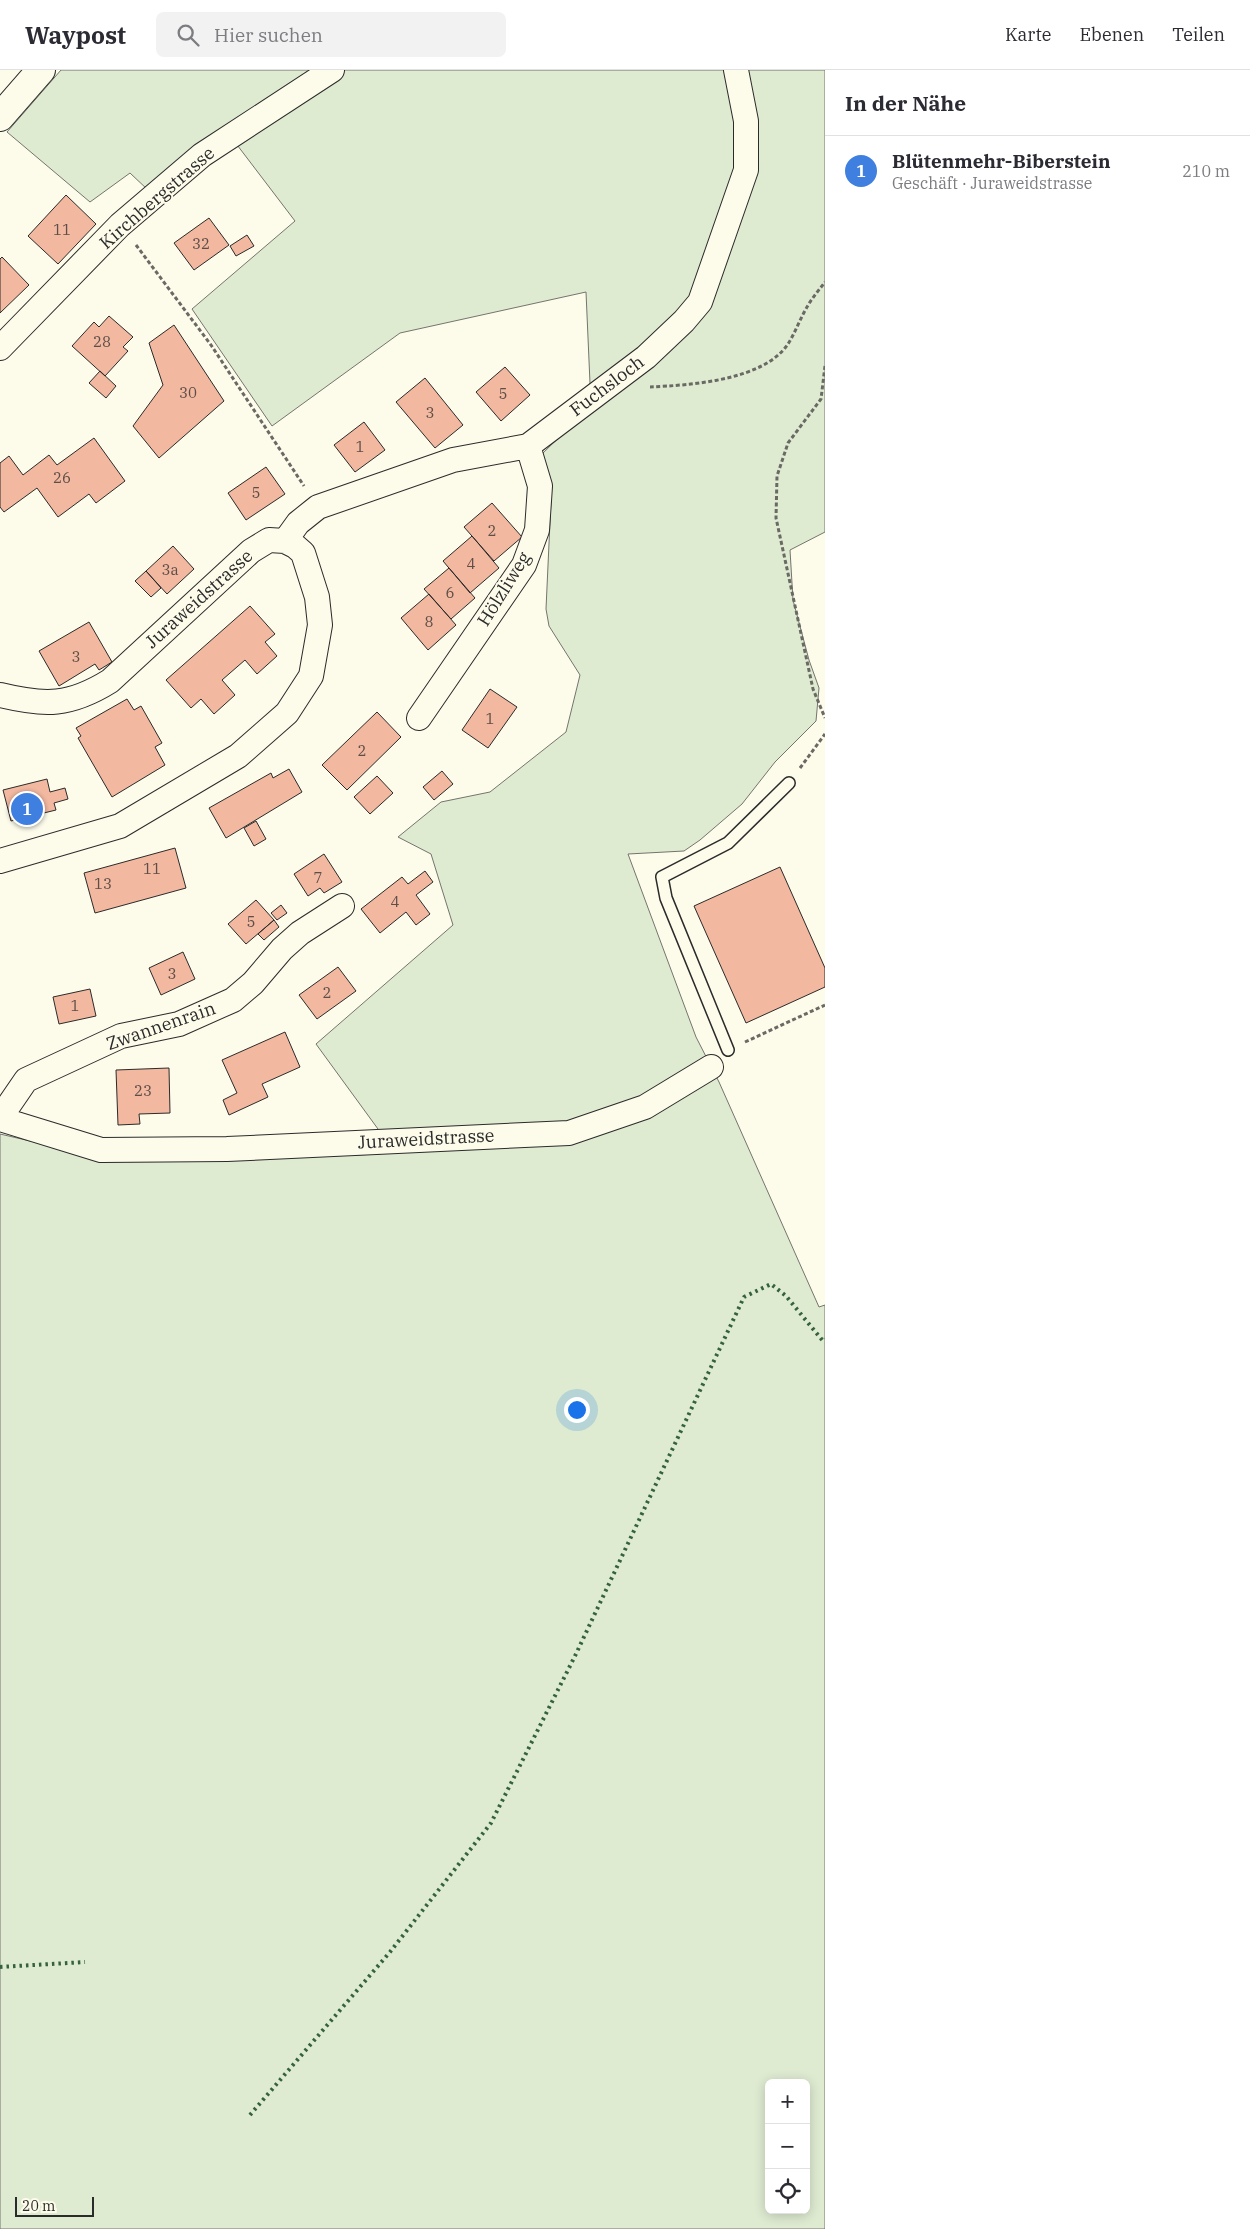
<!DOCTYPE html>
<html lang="de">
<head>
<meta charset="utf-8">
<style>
	:root { --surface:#fff; --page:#f2f2f3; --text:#2b2b33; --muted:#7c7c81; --line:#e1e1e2; --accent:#d93025 }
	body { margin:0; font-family:"IBM Plex Serif",serif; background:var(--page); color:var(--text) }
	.controls { position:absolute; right:15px; bottom:15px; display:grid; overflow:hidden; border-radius:8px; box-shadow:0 2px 12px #0003 }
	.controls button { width:45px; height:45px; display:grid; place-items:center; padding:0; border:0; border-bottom:1px solid var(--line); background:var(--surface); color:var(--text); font:25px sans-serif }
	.scale { position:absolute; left:15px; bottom:12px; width:79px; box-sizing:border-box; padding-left:5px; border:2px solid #2b2b2b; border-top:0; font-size:14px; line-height:18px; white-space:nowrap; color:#2b2b2b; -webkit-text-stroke:4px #fdfbea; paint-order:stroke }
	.you { position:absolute; left:576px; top:1339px; width:18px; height:18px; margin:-12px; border:4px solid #fff; border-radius:50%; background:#1a73e8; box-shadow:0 0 0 8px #1a73e833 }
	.badge { display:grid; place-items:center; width:32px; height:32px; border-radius:50%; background:var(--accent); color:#fff; font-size:16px; font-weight:700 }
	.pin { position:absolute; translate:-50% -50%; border:2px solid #fff; box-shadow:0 1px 5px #0006 }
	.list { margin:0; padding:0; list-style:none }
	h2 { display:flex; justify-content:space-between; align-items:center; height:65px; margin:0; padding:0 20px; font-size:21px }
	h2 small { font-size:16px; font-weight:400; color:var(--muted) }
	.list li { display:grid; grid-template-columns:32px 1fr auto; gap:15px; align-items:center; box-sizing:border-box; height:70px; padding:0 20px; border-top:1px solid var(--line) }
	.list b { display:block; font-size:19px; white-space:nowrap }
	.list p { margin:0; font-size:16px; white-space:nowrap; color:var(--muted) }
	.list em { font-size:16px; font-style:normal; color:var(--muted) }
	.icon { flex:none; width:28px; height:28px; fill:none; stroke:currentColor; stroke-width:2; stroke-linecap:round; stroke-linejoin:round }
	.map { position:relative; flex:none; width:825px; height:2159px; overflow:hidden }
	header { display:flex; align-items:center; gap:30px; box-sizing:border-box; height:70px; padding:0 25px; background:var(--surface); border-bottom:1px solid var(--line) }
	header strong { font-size:24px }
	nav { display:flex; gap:28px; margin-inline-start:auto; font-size:18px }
	.search { width:350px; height:45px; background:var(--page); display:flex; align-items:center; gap:12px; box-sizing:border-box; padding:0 18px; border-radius:8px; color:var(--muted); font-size:19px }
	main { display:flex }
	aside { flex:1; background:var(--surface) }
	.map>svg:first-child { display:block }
	.green { fill:#deebd1; stroke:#74746e; fill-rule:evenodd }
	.building { fill:#f2b8a0; stroke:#2b2b2b }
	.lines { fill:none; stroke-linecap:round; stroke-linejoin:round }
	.service-casing { stroke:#2b2b2b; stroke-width:14 }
	.minor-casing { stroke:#2b2b2b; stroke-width:26 }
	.tertiary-casing { stroke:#2b2b2b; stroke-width:30 }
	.path { stroke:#6a6964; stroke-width:3; stroke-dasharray:4 2.5; stroke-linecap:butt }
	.service { stroke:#fdfbea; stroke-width:11 }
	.minor { stroke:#fdfbea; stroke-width:24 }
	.tertiary { stroke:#fdfbea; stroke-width:28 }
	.hedge { stroke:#34623c; stroke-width:4; stroke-dasharray:2.5 4; stroke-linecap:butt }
	.labels { text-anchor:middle; stroke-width:4; stroke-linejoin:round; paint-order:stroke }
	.number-label { font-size:15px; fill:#5d4e48 }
	.street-label { font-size:18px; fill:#2b2b2b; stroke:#fdfbea }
</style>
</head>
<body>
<header>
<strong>Waypost</strong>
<div class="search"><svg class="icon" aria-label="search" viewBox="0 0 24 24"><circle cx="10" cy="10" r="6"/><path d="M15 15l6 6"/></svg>Hier suchen</div>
<nav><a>Karte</a><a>Ebenen</a><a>Teilen</a></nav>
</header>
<main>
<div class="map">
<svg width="825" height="2159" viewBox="0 0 825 2159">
	<rect width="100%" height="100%" fill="#fdfbea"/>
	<path class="green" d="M61,0H825V462L790,480L793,530L809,590L819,618L816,651L775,692L742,734L700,770L684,781L628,784L696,967L719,1012L819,1237L825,1235V2159H0V1064L82,1083L228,1090L380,1084L378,1059L316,974L453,855L431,784L398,767L441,732L490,722L566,662L580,605L549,556L546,539L551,430L542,384L591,336L586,222L400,263L272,356L192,239L295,151L228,63L148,120L130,103L90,132L7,62ZM769,2013H806V2140H769Z"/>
	<path class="building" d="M66,125L96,154L58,194L28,166Z
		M209,148L229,175L194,200L174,173Z
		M247,165L254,176L236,186L230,176Z
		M2,187L29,215L0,243V189Z
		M109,246L133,267L123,277L128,281L105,306L72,276L94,252L99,257Z
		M174,255L224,331L159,388L133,356L163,315L149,273Z
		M505,297L530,325L501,351L476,322Z
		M100,301L116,316L106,328L89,313Z
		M425,308L463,355L435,378L396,332Z
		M364,352L385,380L355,402L334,375Z
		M94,368L125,411L96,433L89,424L58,447L37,418L4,442L0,437V393L9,386L23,405L49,385L57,395Z
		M266,397L285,424L246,450L228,423Z
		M492,433L522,467L494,491L464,457Z
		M472,466L499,498L470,523L443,491Z
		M173,476L194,499L167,524L146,501Z
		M449,498L475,528L451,549L424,519Z
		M146,501L161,518L151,527L135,511Z
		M429,524L456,555L428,580L401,548Z
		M250,536L275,564L265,572L277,586L257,604L245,590L222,610L235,625L214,644L201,629L191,638L166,610Z
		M89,552L112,592L99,600L95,594L59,616L39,581Z
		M490,619L517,637L488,678L462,660Z
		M127,629L134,640L141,636L162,673L155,677L165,695L112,727L78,668L81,666L76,658Z
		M377,642L401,667L347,720L322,695Z
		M289,699L302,722L226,768L209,738L271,703L273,708Z
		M442,701L453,714L434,730L423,717Z
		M377,706L393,723L370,744L354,727Z
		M47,709L50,722L65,718L68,729L54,733L56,740L11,751L3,720Z
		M256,751L266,769L254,776L244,758Z
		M175,778L186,818L95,843L84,803Z
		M324,784L342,812L324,823L320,818L308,826L294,804Z
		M780,797L825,898V917L746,953L694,836Z
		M425,801L433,812L416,825L430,844L416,855L406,842L380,863L361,839L402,807L408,814Z
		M256,830L274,850L246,874L228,854Z
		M281,835L287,843L277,850L271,843Z
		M274,850L279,857L264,870L258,864Z
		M183,882L195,909L161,925L149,898Z
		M338,897L356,921L317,949L299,925Z
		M90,919L96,946L59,954L53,927Z
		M285,962L300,997L262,1014L268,1027L229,1045L223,1030L237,1023L222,990Z
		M169,998L170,1043L139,1044L140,1054L118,1055L116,1000Z"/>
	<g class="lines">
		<g class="service-casing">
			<path id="service" d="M728,980L666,828L662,807L728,773L789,713"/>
		</g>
		<g class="minor-casing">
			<path id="minor" d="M0,278L120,155L202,85L332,0
				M285,471L298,453L318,437L453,390L528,376L646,287L684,251L700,232L746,100V51L736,0
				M0,625C45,636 70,636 110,611L251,481L269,470L285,471L295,476L303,483L317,527L320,555L311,606L287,643L238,686L120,756L0,791
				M419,648L524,495L537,460L540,416L528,376
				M0,1048L26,1010L121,966L179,954L233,930L253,913L282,879L300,863L342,836
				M0,1049L101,1080L227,1079L569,1063L645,1037L711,997"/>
		</g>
		<g class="tertiary-casing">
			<path id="tertiary" d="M0,47L41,0"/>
		</g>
		<path class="path" d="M136,175L211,275L304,416
			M825,296L821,329L788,373L777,406L776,448L813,619L825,648
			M650,317C690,315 763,311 788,274C795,263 800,249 807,237C812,228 819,220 825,212
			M800,698L825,664
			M745,972L825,935"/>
		<use href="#service" class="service"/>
		<use href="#minor" class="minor"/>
		<use href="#tertiary" class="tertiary"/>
		<path class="hedge" d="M0,1897L85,1892
			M250,2045L390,1882L491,1753L575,1586L744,1227L771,1214L786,1226L823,1271L825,1269"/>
	</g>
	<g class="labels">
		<g class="number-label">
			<text x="62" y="165">11</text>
			<text x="201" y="179">32</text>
			<text x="102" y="277">28</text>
			<text x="188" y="328">30</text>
			<text x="503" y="329">5</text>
			<text x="430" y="348">3</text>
			<text x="360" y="382">1</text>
			<text x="62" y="413">26</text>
			<text x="256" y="428">5</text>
			<text x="492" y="466">2</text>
			<text x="471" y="499">4</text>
			<text x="170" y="505">3a</text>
			<text x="450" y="528">6</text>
			<text x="429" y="557">8</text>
			<text x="76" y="592">3</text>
			<text x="490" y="654">1</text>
			<text x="362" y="686">2</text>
			<text x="152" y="804">11</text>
			<text x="318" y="813">7</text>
			<text x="103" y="819">13</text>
			<text x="395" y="837">4</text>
			<text x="251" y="857">5</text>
			<text x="172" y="909">3</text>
			<text x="327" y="928">2</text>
			<text x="75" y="941">1</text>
			<text x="143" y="1026">23</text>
		</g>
		<g class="street-label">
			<text transform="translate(157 128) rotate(-41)" y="6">Kirchbergstrasse</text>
			<text transform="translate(607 316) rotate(-37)" y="6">Fuchsloch</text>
			<text transform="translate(504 519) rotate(-58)" y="6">Hölzliweg</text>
			<text transform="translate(199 529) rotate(-42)" y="6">Juraweidstrasse</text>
			<text transform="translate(161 956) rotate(-19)" y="6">Zwannenrain</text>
			<text transform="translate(426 1069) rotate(-3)" y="6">Juraweidstrasse</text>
		</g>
	</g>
</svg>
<div class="controls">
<button>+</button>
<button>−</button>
<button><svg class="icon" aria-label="locate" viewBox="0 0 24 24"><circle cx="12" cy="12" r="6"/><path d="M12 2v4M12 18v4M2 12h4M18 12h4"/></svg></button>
</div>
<div class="scale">20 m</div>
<div class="you"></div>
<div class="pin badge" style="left:27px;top:739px;background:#3f7fe0">1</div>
</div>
<aside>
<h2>In der Nähe<small></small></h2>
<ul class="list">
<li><span class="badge" style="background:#3f7fe0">1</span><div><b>Blütenmehr-Biberstein</b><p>Geschäft · Juraweidstrasse</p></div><em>210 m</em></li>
</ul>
</aside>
</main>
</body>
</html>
